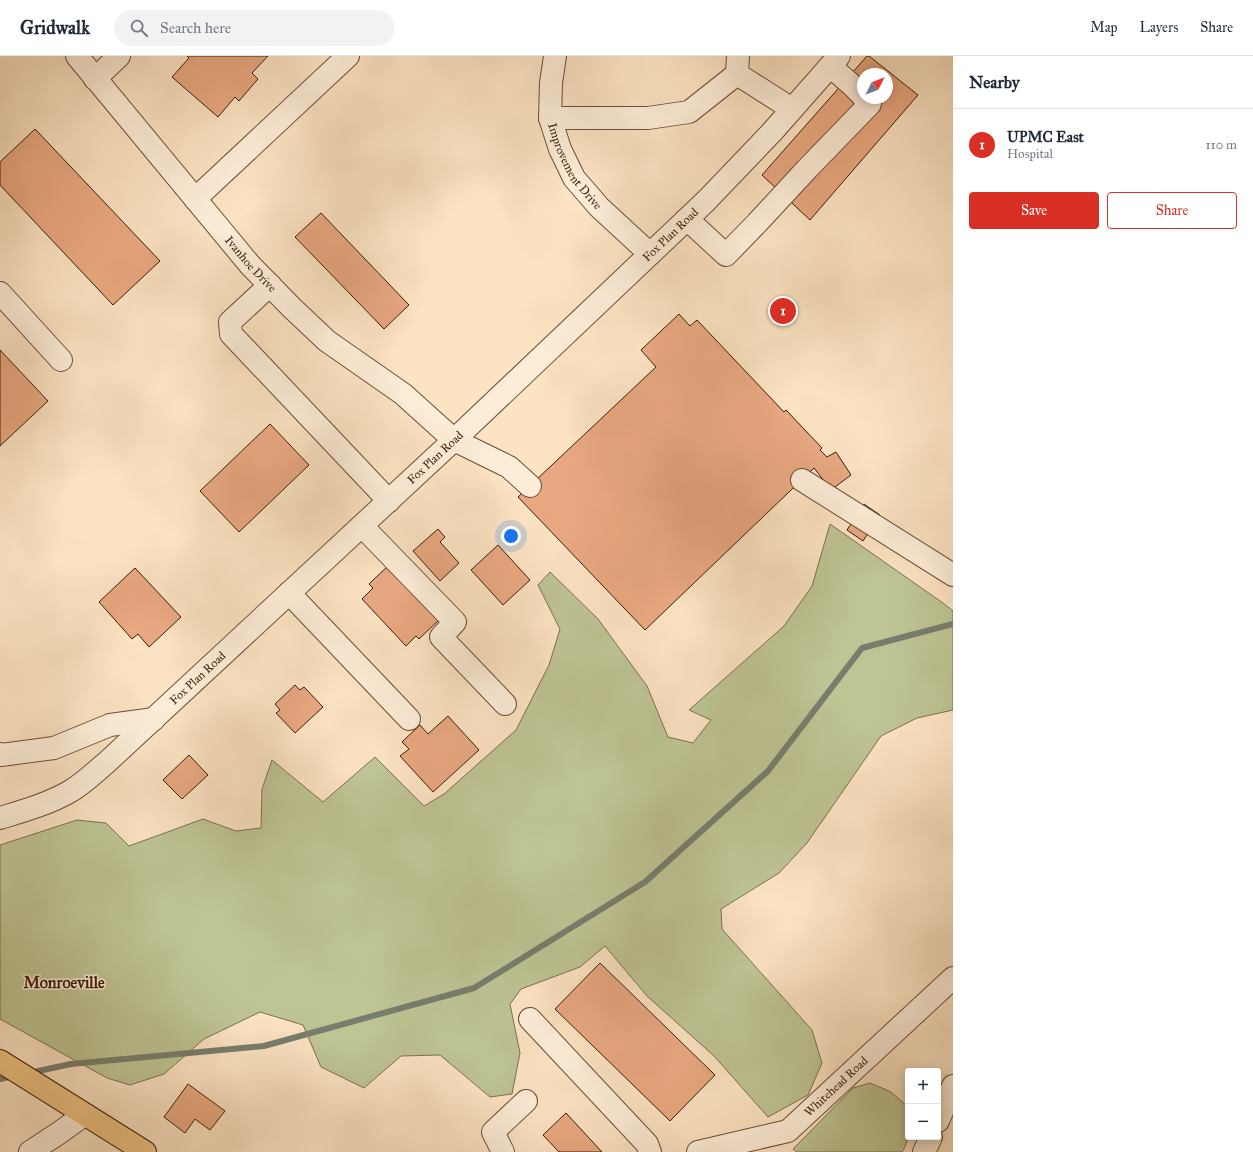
<!DOCTYPE html>
<html lang="en">
<head>
<meta charset="utf-8">
<style>
	:root { --surface:#fff; --page:#f2f2f3; --text:#1f2937; --muted:#747a83; --line:#e0e1e3; --accent:#d93025 }
	body { margin:0; font-family:"IM FELL Great Primer",serif; background:var(--page); color:var(--text) }
	.controls { position:absolute; right:12px; bottom:12px; display:grid; overflow:hidden; border-radius:4px; box-shadow:0 2px 10px #0003 }
	.controls button { width:36px; height:36px; display:grid; place-items:center; padding:0; border:0; border-bottom:1px solid var(--line); background:var(--surface); color:var(--text); font:20px sans-serif }
	.compass { position:absolute; left:857px; top:12px; width:36px; height:36px; border-radius:50%; background:var(--surface); box-shadow:0 2px 10px #0003; rotate:48deg }
	.you { position:absolute; left:511px; top:480px; width:14px; height:14px; margin:-10px; border:3px solid #fff; border-radius:50%; background:#1a73e8; box-shadow:0 0 0 6px #1a73e833 }
	.badge { display:grid; place-items:center; width:26px; height:26px; border-radius:50%; background:var(--accent); color:#fff; font-size:13px; font-weight:700 }
	.pin { position:absolute; translate:-50% -50%; border:2px solid #fff; box-shadow:0 1px 4px #0006 }
	.list { margin:0; padding:0; list-style:none }
	h2 { display:flex; justify-content:space-between; align-items:center; height:52px; margin:0; padding:0 16px; font-size:17px }
	h2 small { font-size:13px; font-weight:400; color:var(--muted) }
	.list li { display:grid; grid-template-columns:26px 1fr auto; gap:12px; align-items:center; box-sizing:border-box; height:72px; padding:0 16px; border-top:1px solid var(--line) }
	.list b { display:block; font-size:15px; white-space:nowrap }
	.list p { margin:0; font-size:13px; white-space:nowrap; color:var(--muted) }
	.list em { font-size:13px; font-style:normal; color:var(--muted) }
	.actions { display:flex; gap:8px; padding:12px 16px }
	.actions a { flex:1; padding:9px 0; border:1px solid var(--accent); border-radius:4px; text-align:center; font-size:14px; color:var(--accent) }
	.actions .main { background:var(--accent); color:#fff }
	.icon { flex:none; width:22px; height:22px; fill:none; stroke:currentColor; stroke-width:2; stroke-linecap:round; stroke-linejoin:round }
	.map { position:relative; flex:none; width:953px; height:1096px; overflow:hidden }
	header { display:flex; align-items:center; gap:24px; box-sizing:border-box; height:56px; padding:0 20px; background:var(--surface); border-bottom:1px solid var(--line) }
	header strong { font-size:19px }
	nav { display:flex; gap:22px; margin-inline-start:auto; font-size:14px }
	.search { width:280px; height:36px; background:var(--page); display:flex; align-items:center; gap:10px; box-sizing:border-box; padding:0 14px; border-radius:22px; color:var(--muted); font-size:15px }
	main { display:flex }
	aside { flex:1; background:var(--surface) }
	.map>svg:first-child { display:block }
	.green { fill:#bec494; stroke:#7c714e }
	.lines { fill:none; stroke-linecap:round; stroke-linejoin:round }
	.stream { stroke:#777e6d; stroke-width:6 }
	.building { fill:#e9a881; stroke:#3a1e07; fill-rule:evenodd }
	.minor-casing { stroke:#6a4f36; stroke-width:24 }
	.major-casing { stroke:#3a1e07; stroke-width:24 }
	.minor { stroke:#fdedd8; stroke-width:22 }
	.major { stroke:#eec282; stroke-width:22 }
	.labels { text-anchor:middle; stroke-width:3; stroke-linejoin:round; paint-order:stroke }
	.street-label { font-size:12px; fill:#3a1e07; stroke:#fdedd8 }
	.district-label { font-size:16px; font-weight:bold; fill:#3a1e07; stroke:#fdedd8 }
</style>
</head>
<body>
<header>
<strong>Gridwalk</strong>
<div class="search"><svg class="icon" aria-label="search" viewBox="0 0 24 24"><circle cx="10" cy="10" r="6"/><path d="M15 15l6 6"/></svg>Search here</div>
<nav><a>Map</a><a>Layers</a><a>Share</a></nav>
</header>
<main>
<div class="map">
<svg width="953" height="1096" viewBox="0 0 953 1096">
	<rect width="100%" height="100%" fill="#fce3c3"/>
	<filter id="stains"><feTurbulence type="fractalNoise" baseFrequency=".005" numOctaves="4"/><feColorMatrix values="0 0 0 0 .2 0 0 0 0 .09 0 0 0 0 .02 0 0 0 .5 -.17"/></filter>
	<radialGradient id="worn" r=".72"><stop offset=".6" stop-color="#630" stop-opacity="0"/><stop offset="1" stop-color="#630" stop-opacity=".3"/></radialGradient>
	<path class="green" d="M830,468L943,547L953,555V654L917,662L881,680L807,787L779,817L721,853L722,873L812,974L822,1007L808,1039L768,1061L714,1000L647,940L605,890L580,911L521,933L510,948L520,997L512,1038L490,1041L440,999L401,1000L364,1032L321,1011L303,969L260,956L204,983L164,1018L130,1029L107,1022L0,963V789L77,764L106,767L129,790L203,763L236,775L261,772L262,733L272,704L323,746L375,701L424,750L444,738L516,674L549,609L560,573L538,529L550,516L598,563L647,630L668,681L693,687L711,664L689,654L784,570L812,530Z
		M870,1027L891,1036L908,1051C908,1066 911,1083 902,1096H797L793,1093L853,1032Z"/>
	<g class="lines">
		<path class="stream" d="M29,1017L71,1008L264,990L474,932L645,826L768,715L862,592L953,568
			M0,1023L13,1020"/>
	</g>
	<path class="building" d="M187,0H268L252,17L258,23L239,45L235,41L218,61L172,21L189,2Z
		M867,0H869L918,39L810,164L762,119ZM863,18H887V42H863Z
		M35,73L160,205L113,249L0,129V106Z
		M321,157L409,249L384,273L295,181Z
		M679,258L690,270L697,264L784,356L786,354L822,392L820,394L827,401L836,396L851,419L831,434L814,412L645,574L518,441L656,311L641,294Z
		M0,294L48,345L0,390Z
		M270,368L309,409L239,476L200,435Z
		M864,448L880,459L863,485L847,474Z
		M438,473L445,481L440,486L459,507L440,525L413,495Z
		M498,489L530,524L503,549L471,514Z
		M389,509L440,563L419,583L416,580L406,590L362,543L373,532L369,528Z
		M135,512L181,561L149,591L138,578L132,583L99,546Z
		M295,629L300,634L304,631L323,651L295,677L276,657L280,654L275,648Z
		M448,660L479,694L433,736L400,700L409,693L402,686L420,669L428,678Z
		M189,699L208,719L182,743L163,724Z
		M600,907L715,1019L670,1065L555,953Z
		M188,1028L225,1055L210,1074L195,1063L185,1077L164,1061Z
		M566,1057L602,1096H559L543,1079Z"/>
	<g class="lines">
		<g class="minor-casing">
			<g id="minor">
				<path id="s1" d="M77,0L250,209L291,251L327,285L403,338L454,384L509,411L530,430"/>
				<path id="s2" d="M555,0L551,27L550,62L560,93L574,122L599,151L650,198"/>
				<path d="M738,0L737,18L792,53"/>
				<path d="M830,10L853,30L863,40"/>
				<path d="M95,23L119,0"/>
				<path d="M550,62H648L689,56L737,18"/>
				<path d="M195,143L348,0"/>
				<path d="M687,163L726,199L757,167L807,113L870,48L864,42"/>
				<path d="M270,229L230,266L231,278L389,445"/>
				<path d="M0,237L61,304"/>
				<path d="M802,424L953,519"/>
				<path d="M362,470L455,566L441,581L505,648"/>
				<path d="M289,537L409,663"/>
				<path d="M0,698L1,699L54,692L110,669L154,663"/>
				<path id="s3" d="M0,762C23,755 48,748 69,736C83,728 94,717 106,707L454,384L706,145L772,76L839,0"/>
				<path d="M530,963L647,1088L650,1096"/>
				<path d="M938,1065L953,1030"/>
				<path d="M30,1096L59,1077L84,1059"/>
				<path d="M503,1096L493,1076L526,1045"/>
				<path id="s4" d="M698,1096L788,1075L953,922"/>
				<path d="M924,1096L931,1081"/>
			</g>
		</g>
		<g class="major-casing">
			<path id="major" d="M0,1005L145,1096"/>
		</g>
		<use href="#minor" class="minor"/>
		<use href="#major" class="major"/>
	</g>
	<g class="labels">
		<g class="street-label">
			<text dy="4" stroke="none"><textPath href="#s2" startOffset="117">Improvement Drive</textPath></text>
			<text dy="4" stroke="none"><textPath href="#s3" startOffset="894">Fox Plan Road</textPath></text>
			<text dy="4" stroke="none"><textPath href="#s1" startOffset="271">Ivanhoe Drive</textPath></text>
			<text dy="4" stroke="none"><textPath href="#s3" startOffset="570">Fox Plan Road</textPath></text>
			<text dy="4" stroke="none"><textPath href="#s3" startOffset="246">Fox Plan Road</textPath></text>
			<text dy="4" stroke="none"><textPath href="#s4" startOffset="158">Whitehead Road</textPath></text>
		</g>
		<g class="district-label">
			<text x="64" y="932">Monroeville</text>
		</g>
	</g>
	<rect width="100%" height="100%" filter="url(#stains)"/>
	<rect width="100%" height="100%" fill="url(#worn)"/>
</svg>
<div class="controls">
<button>+</button>
<button>−</button>
</div>
<svg class="compass" viewBox="-18 -18 36 36"><path d="M0-13l5 13h-10z" fill="#e53935"/><path d="M0 13l5-13h-10z" fill="#747a83"/></svg>
<div class="you"></div>
<div class="pin badge" style="left:783px;top:255px">1</div>
</div>
<aside>
<h2>Nearby<small></small></h2>
<ul class="list">
<li><span class="badge">1</span><div><b>UPMC East</b><p>Hospital</p></div><em>110 m</em></li>
</ul>
<div class="actions"><a class="main">Save</a><a>Share</a></div>
</aside>
</main>
</body>
</html>
